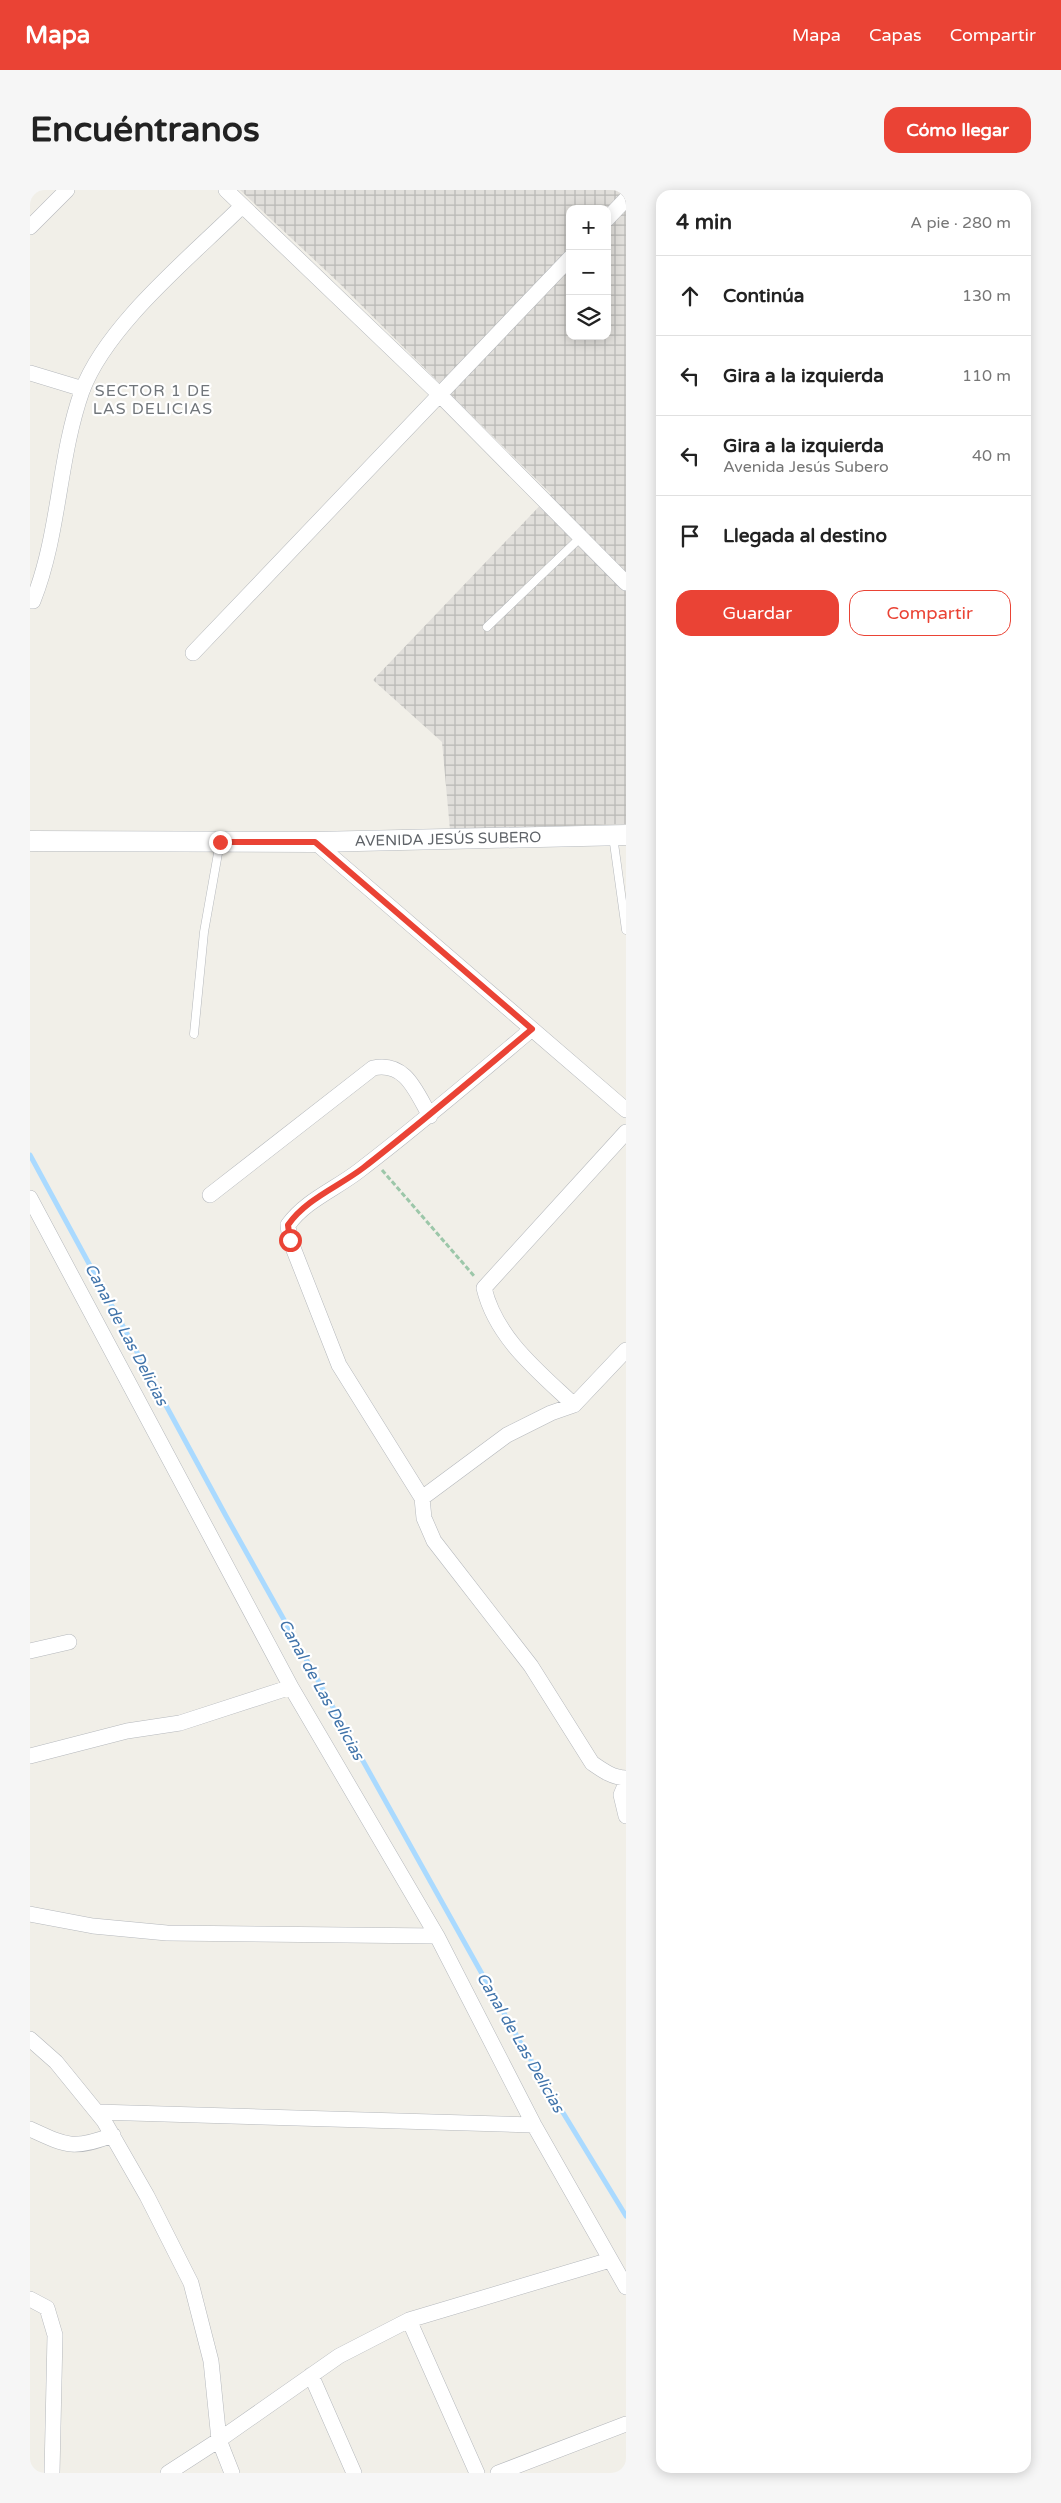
<!DOCTYPE html>
<html lang="es">
<head>
<meta charset="utf-8">
<style>
	:root { --surface:#fff; --page:#f6f6f6; --text:#222; --muted:#767676; --line:#e0e0e0; --accent:#ea4335 }
	body { margin:0; font-family:"Varela Round",sans-serif; background:var(--page); color:var(--text) }
	.controls { position:absolute; right:15px; top:15px; display:grid; overflow:hidden; border-radius:10px; box-shadow:0 2px 12px #0003 }
	.controls button { width:45px; height:45px; display:grid; place-items:center; padding:0; border:0; border-bottom:1px solid var(--line); background:var(--surface); color:var(--text); font:25px sans-serif }
	.stop { position:absolute; width:15px; height:15px; margin:-11px; border:4px solid #ea4335; border-radius:50%; background:#fff }
	.stop.end { background:#ea4335; border-color:#fff; box-shadow:0 1px 5px #0008 }
	.list { margin:0; padding:0; list-style:none }
	h2 { display:flex; justify-content:space-between; align-items:center; height:65px; margin:0; padding:0 20px; font-size:21px }
	h2 small { font-size:16px; font-weight:400; color:var(--muted) }
	.list li { display:grid; grid-template-columns:32px 1fr auto; gap:15px; align-items:center; box-sizing:border-box; height:80px; padding:0 20px; border-top:1px solid var(--line) }
	.list b { display:block; font-size:19px; white-space:nowrap }
	.list p { margin:0; font-size:16px; white-space:nowrap; color:var(--muted) }
	.list em { font-size:16px; font-style:normal; color:var(--muted) }
	.actions { display:flex; gap:10px; padding:15px 20px }
	.actions a { flex:1; padding:11px 0; border:1px solid var(--accent); border-radius:15px; text-align:center; font-size:18px; color:var(--accent) }
	.actions .main { background:var(--accent); color:#fff }
	.icon { flex:none; width:28px; height:28px; fill:none; stroke:currentColor; stroke-width:2; stroke-linecap:round; stroke-linejoin:round }
	.map { position:relative; flex:none; width:596px; height:2283px; overflow:hidden; border-radius:15px }
	header { display:flex; align-items:center; gap:30px; box-sizing:border-box; height:70px; padding:0 25px; background:var(--accent); color:#fff }
	header strong { font-size:24px }
	nav { display:flex; gap:28px; margin-inline-start:auto; font-size:18px }
	.intro { display:flex; align-items:center; justify-content:space-between; box-sizing:border-box; height:120px; padding:0 30px }
	h1 { margin:0; font-size:35px }
	.button { padding:12px 22px; border-radius:15px; background:var(--accent); color:#fff; font-size:18px; font-weight:700 }
	main { display:flex; gap:30px; padding:0 30px }
	aside { flex:1; background:var(--surface); border-radius:15px; box-shadow:0 2px 12px #0003 }
	.map>svg:first-child { display:block }
	.industrial { fill:url(#industrial-grid); fill-rule:evenodd }
	.lines { fill:none; stroke-linecap:round; stroke-linejoin:round }
	.stream { stroke:#aadaff; stroke-width:5 }
	.lane-casing { stroke:#b5b8bc; stroke-width:9 }
	.street-casing { stroke:#b5b8bc; stroke-width:16 }
	.secondary-casing { stroke:#b6babf; stroke-width:21 }
	.path { stroke:#9cc7a9; stroke-width:3; stroke-dasharray:5 2.5; stroke-linecap:butt }
	.lane { stroke:#fff; stroke-width:8 }
	.street { stroke:#fff; stroke-width:15 }
	.secondary { stroke:#fff; stroke-width:20 }
	.route { stroke:#ea4335; stroke-width:6 }
	.labels { text-anchor:middle; stroke-width:4.5; stroke-linejoin:round; paint-order:stroke }
	.street-label { font-size:15px; fill:#5f6368; stroke:#fff }
	.neighbourhood-label { font-size:16px; letter-spacing:1px; fill:#70757a; stroke:#fff }
	.water-label { font-size:16px; font-style:italic; fill:#4174aa; stroke:#fff }
</style>
</head>
<body>
<header>
<strong>Mapa</strong>
<nav><a>Mapa</a><a>Capas</a><a>Compartir</a></nav>
</header>
<div class="intro"><h1>Encuéntranos</h1><a class="button">Cómo llegar</a></div>
<main>
<div class="map">
<svg width="596" height="2283" viewBox="0 0 596 2283">
	<defs>
		<pattern id="industrial-grid" width="8" height="8" patternUnits="userSpaceOnUse" patternTransform="scale(1.25)"><rect width="8" height="8" fill="#e0deda"/><path d="M0 4h8M4 0v8" fill="none" stroke="#b9b8b5"/></pattern>
	</defs>
	<rect width="100%" height="100%" fill="#f1efe8"/>
	<path class="industrial" d="M210,0H596V634L420,640L412,552L343,490L521,304L309,93ZM540,19H577V146H540Z"/>
	<g class="lines">
		<path class="stream" d="M0,965L196,1326L493,1857L596,2026"/>
		<g class="lane-casing">
			<path id="lane" d="M457,437L551,347
				M583,646L596,740
				M164,844L174,742L190,652"/>
		</g>
		<g class="street-casing">
			<path id="street" d="M196,0L410,205L596,393
				M577,29L596,9
				M0,37L37,0
				M0,183L53,199
				M0,411H3C30,343 28,269 52,201C77,134 162,66 212,16
				M163,463L540,68
				M285,652L596,920
				M502,839C445,887 389,935 330,980C306,999 276,1010 258,1035L260,1050L309,1175L392,1308L394,1328L404,1351L501,1476L562,1573C572,1580 583,1588 596,1588
				M180,1005L343,878C376,871 386,902 400,926
				M0,1008L261,1497L407,1746L504,1935L596,2097
				M544,1215C508,1181 466,1148 454,1098L596,942
				M392,1308L477,1245L521,1223L544,1215L596,1160
				M0,1461L39,1452
				M0,1566L97,1541L150,1533L261,1497
				M596,1593L591,1605L596,1626
				M0,1724L63,1736L137,1743L407,1746
				M0,1849L26,1872L74,1931L117,2006L161,2093L181,2171L189,2250L202,2283
				M67,1922L504,1935
				M0,1939C37,1956 43,1960 83,1945
				M0,2109L17,2118L25,2145L22,2283
				M379,2130L447,2283
				M281,2185L324,2283
				M138,2283L189,2250L309,2166L379,2130L580,2070
				M468,2283L596,2234"/>
		</g>
		<g class="secondary-casing">
			<g id="secondary">
				<path id="s1" d="M0,651L285,652L596,645"/>
			</g>
		</g>
		<path class="path" d="M352,980L445,1087"/>
		<use href="#lane" class="lane"/>
		<use href="#street" class="street"/>
		<use href="#secondary" class="secondary"/>
	</g>
	<g class="lines">
		<path class="route" d="M190,652H285L502,839C446,886 391,933 333,978C308,997 276,1009 258,1035L260,1050"/>
	</g>
	<g class="labels">
		<g class="street-label">
			<text dy="5" stroke="none"><textPath href="#s1" startOffset="418">AVENIDA JESÚS SUBERO</textPath></text>
		</g>
		<g class="neighbourhood-label">
			<text x="123" y="206">SECTOR 1 DE<tspan x="123" dy="18">LAS DELICIAS</tspan></text>
		</g>
		<g class="water-label">
			<text transform="translate(97 1144) rotate(62)" y="6">Canal de Las Delicias</text>
			<text transform="translate(292 1499) rotate(61)" y="6">Canal de Las Delicias</text>
			<text transform="translate(491 1852) rotate(60)" y="6">Canal de Las Delicias</text>
		</g>
	</g>
</svg>
<div class="controls">
<button>+</button>
<button>−</button>
<button><svg class="icon" aria-label="layers" viewBox="0 0 24 24"><path d="M12 4l9 5-9 5-9-5zM3 14l9 5 9-5"/></svg></button>
</div>
<div class="stop" style="left:260px;top:1050px"></div>
<div class="stop end" style="left:190px;top:652px"></div>
</div>
<aside>
<h2>4 min<small>A pie · 280 m</small></h2>
<ul class="list">
<li><svg class="icon" aria-label="ahead" viewBox="0 0 24 24"><path d="M12 20V5M6 11l6-6 6 6"/></svg><div><b>Continúa</b></div><em>130 m</em></li>
<li><svg class="icon" aria-label="left" viewBox="0 0 24 24"><path d="M17 20v-9H6M10 6l-5 5 5 5"/></svg><div><b>Gira a la izquierda</b></div><em>110 m</em></li>
<li><svg class="icon" aria-label="left" viewBox="0 0 24 24"><path d="M17 20v-9H6M10 6l-5 5 5 5"/></svg><div><b>Gira a la izquierda</b><p>Avenida Jesús Subero</p></div><em>40 m</em></li>
<li><svg class="icon" aria-label="arrive" viewBox="0 0 24 24"><path d="M6 21V4h12l-3 4 3 4H6"/></svg><div><b>Llegada al destino</b></div></li>
</ul>
<div class="actions"><a class="main">Guardar</a><a>Compartir</a></div>
</aside>
</main>
</body>
</html>
